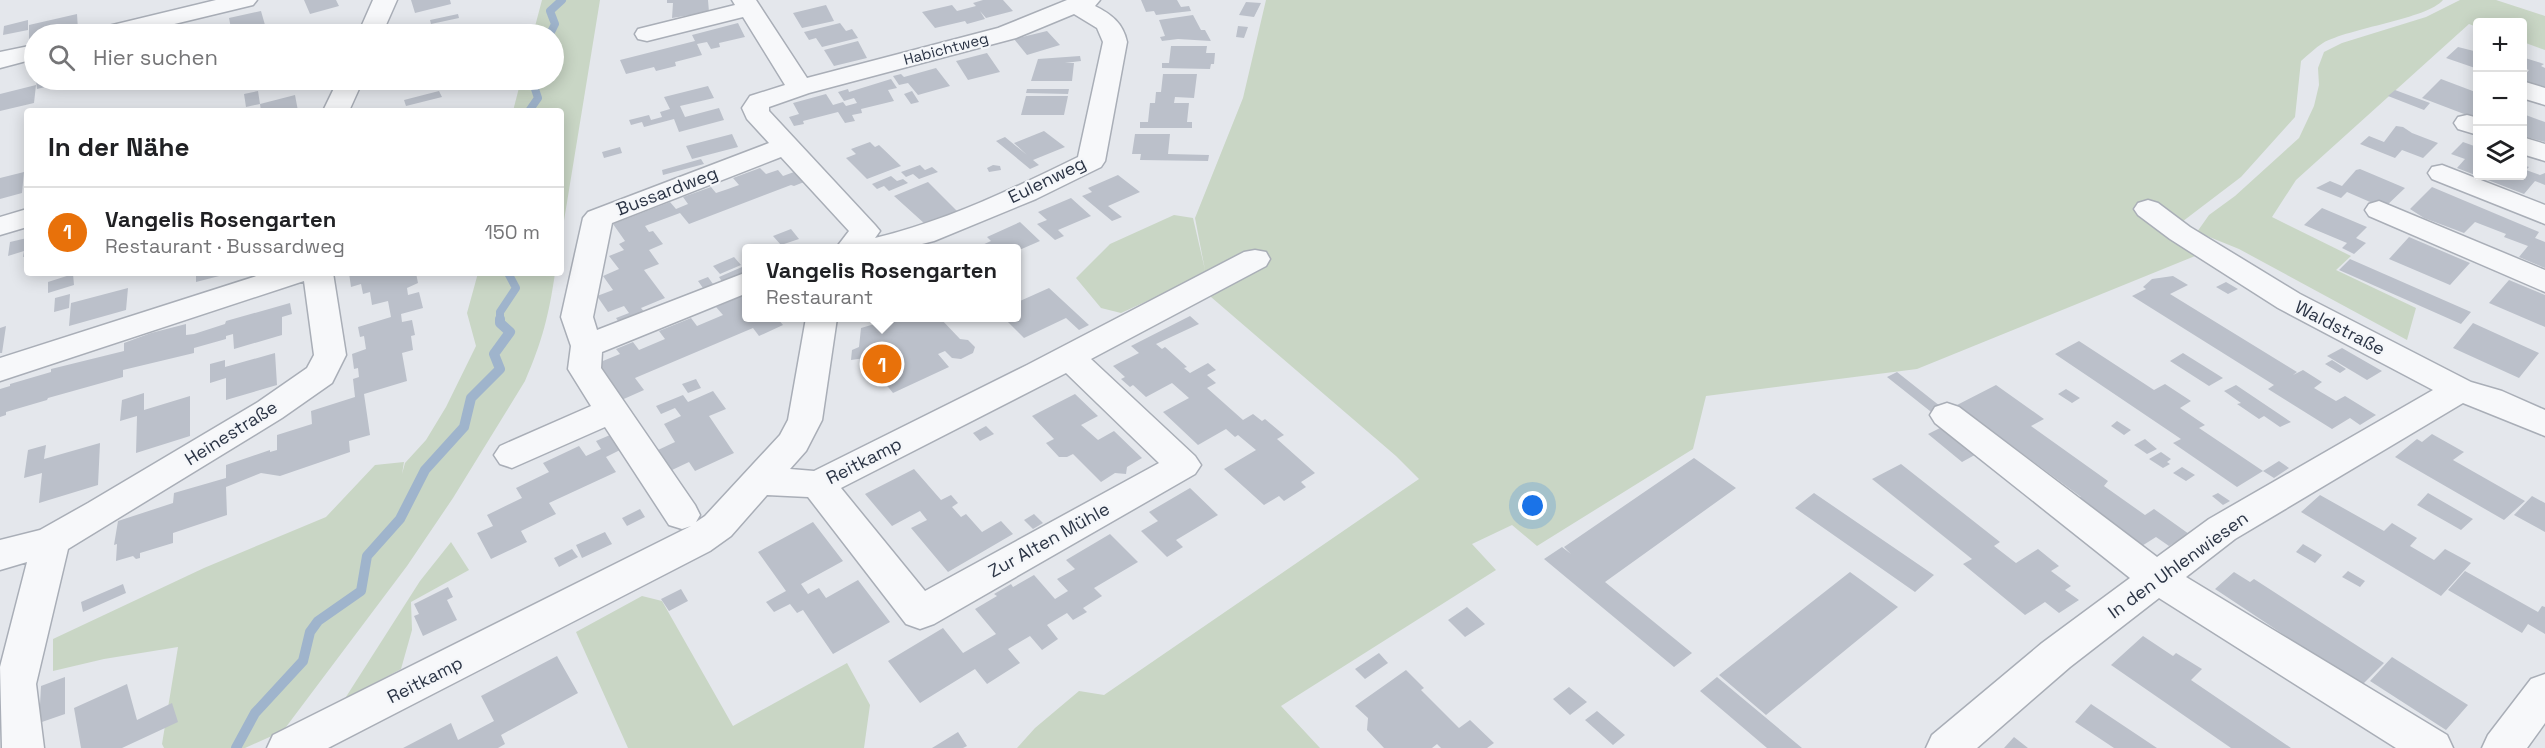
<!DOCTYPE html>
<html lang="de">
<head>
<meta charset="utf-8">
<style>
	:root { --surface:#fff; --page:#f6f6f6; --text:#202124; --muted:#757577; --line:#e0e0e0; --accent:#ea580c }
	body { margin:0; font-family:"Space Grotesk",sans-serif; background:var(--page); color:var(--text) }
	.controls { position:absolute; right:18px; top:18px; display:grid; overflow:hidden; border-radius:6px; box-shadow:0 3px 15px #0003 }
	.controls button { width:54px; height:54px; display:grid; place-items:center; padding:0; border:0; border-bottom:2px solid var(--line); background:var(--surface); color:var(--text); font:30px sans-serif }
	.you { position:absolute; left:1533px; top:506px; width:21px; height:21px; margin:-15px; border:4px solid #fff; border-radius:50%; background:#1a73e8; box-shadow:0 0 0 9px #1a73e833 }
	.badge { display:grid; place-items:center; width:39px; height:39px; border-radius:50%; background:var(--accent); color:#fff; font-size:20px; font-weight:700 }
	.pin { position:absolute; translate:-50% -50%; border:3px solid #fff; box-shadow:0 2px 6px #0006 }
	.popup { position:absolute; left:742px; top:244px; width:279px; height:78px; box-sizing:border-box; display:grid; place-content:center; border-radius:6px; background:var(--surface); filter:drop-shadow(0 2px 4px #0005); font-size:20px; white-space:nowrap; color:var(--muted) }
	.popup b { font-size:22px; color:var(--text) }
	.popup::after { content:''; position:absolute; left:50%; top:100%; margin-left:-12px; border:12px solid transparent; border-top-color:var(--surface) }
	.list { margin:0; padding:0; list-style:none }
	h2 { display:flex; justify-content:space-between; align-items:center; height:78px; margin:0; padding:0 24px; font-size:26px }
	h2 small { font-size:20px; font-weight:400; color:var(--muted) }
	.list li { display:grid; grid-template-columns:39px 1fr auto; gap:18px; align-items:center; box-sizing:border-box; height:90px; padding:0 24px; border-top:2px solid var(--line) }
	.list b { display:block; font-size:22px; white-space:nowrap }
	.list p { margin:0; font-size:20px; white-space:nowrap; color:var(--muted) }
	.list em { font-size:20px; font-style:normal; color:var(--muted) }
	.icon { flex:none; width:33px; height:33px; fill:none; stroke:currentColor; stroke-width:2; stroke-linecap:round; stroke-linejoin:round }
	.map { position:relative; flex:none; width:2545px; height:748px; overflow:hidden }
	.search { position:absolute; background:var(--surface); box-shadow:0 3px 15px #0003; left:24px; top:24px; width:540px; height:66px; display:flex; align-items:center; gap:15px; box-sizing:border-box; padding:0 21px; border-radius:33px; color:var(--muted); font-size:22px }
	.panel { position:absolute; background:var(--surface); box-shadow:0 3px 15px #0003; left:24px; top:108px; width:540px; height:168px; border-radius:6px }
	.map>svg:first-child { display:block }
	.green { fill:#c9d6c5 }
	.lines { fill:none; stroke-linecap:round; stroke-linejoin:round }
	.stream-far1 { stroke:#9fb4cc; stroke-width:8 }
	.stream { stroke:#9fb4cc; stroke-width:10 }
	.building { fill:#bbc0ca }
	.street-casing { stroke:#a9aeb7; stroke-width:3 }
	.street { fill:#f7f8fa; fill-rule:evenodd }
	.labels { text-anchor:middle; stroke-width:4.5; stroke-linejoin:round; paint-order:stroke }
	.far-street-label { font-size:15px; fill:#2b3445; stroke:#f4f6f9 }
	.street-label { font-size:18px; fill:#2b3445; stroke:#f4f6f9 }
</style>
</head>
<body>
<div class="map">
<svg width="2545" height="748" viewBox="0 0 2545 748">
	<rect width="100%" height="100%" fill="#e4e7ec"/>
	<path class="green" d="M542,0H600L561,239V111H513L521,80H554V34H533Z
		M1266,0H2443C2427,19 2349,28 2323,43C2315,48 2308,55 2301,61L2295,117L2241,177L2170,231L2200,254L1917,369L1706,396L1693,449L1537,546L1512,525L1472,544L1496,570L1281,706L1320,748H1017L1035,728L1079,691L1104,695L1419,479L1396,456L1211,297L1206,274L1121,313L1101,308L1076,278L1110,244L1174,215L1193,218L1205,270L1195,218L1243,98Z
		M2460,0H2496L2545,16V50L2523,42L2522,22H2478L2477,27L2469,24L2296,180L2272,217L2351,256L2336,270L2416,308L2407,340L2239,249L2197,232L2209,215L2235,196L2299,138L2314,106L2319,85L2318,68L2324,52L2342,43L2426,17Z
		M478,273H555C549,315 542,342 525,381L453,498L407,566L283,731L245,748H164L162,744L178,647L104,659L53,671V639L204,568L326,517L375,465L404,462L402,474L405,463L426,440L446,407L476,346L467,313Z
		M451,542L469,570L411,602L412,630L401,669L344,700L420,581Z
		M642,596L662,601L733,726L847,663L870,705L864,748H628L576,632Z"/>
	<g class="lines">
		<path class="stream-far1" d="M550,34L555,24L550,11L562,0
			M529,111L538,98L532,80
			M500,321V312L516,288L508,273"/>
		<path class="stream" d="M236,748L255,713L303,661L310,632L318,621L361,591L367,556L400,519L425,470L464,427L471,398L500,369L494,354L510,332L500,323V319"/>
	</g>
	<path class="building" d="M304,0H336L339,6L310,14Z
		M411,0H450L451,4L415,13Z
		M667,0H708L709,12L672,18L673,3H667Z
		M983,0H1003L1013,11L986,18L980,11L985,19L967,24L965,21L935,28L922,12L952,5L957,11L976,6L973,3Z
		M1141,0H1177L1181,7L1189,6L1191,11L1156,15L1154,11L1146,12Z
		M1246,2L1261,3L1254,17L1239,15Z
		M826,5L834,21L802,28L793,13Z
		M261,11L265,25L232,33L229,18Z
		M77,14L78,30L60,34H34V40L29,42V25Z
		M458,14L459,18L431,24L430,20Z
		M1193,15L1201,30H1205L1211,41L1178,39L1162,41L1160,37L1165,36L1159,20Z
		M28,20V30L3,35L4,26Z
		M738,23L745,37L719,43L720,47L711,49L707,42L697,44L702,55L675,62L676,66L656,71L654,67L626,74L620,60L695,41L692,35Z
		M840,23L846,31L852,29L858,38L822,47L816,38L809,40L804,32Z
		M432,25L435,34H395Z
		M1238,26L1248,27L1244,38L1236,37Z
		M1047,31L1060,45L1027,55L1014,39Z
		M858,41L867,58L834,66L824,50Z
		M1171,46H1207L1206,53H1215L1214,64H1211L1210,69L1162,68V63H1169Z
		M2458,47L2478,52V69L2446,58Z
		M987,53L1000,72L968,80L956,61Z
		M1080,56L1081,61L1065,63H1074L1072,81H1031L1038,59Z
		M2525,58L2544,64L2541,66L2545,68V88L2523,80V77L2529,70L2523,68V60Z
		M936,68L950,86L918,95L908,83L899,85L893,76L901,74L904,77Z
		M1163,74H1197L1194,98L1175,97L1174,103H1189L1187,122H1192V128H1140V122H1148L1150,103H1155L1156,92H1161Z
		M891,79L897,88L888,90L894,101L861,109L862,113L852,115L855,121L845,123L838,112L803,121L804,124L794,126L789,117L799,114L793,103L826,94L833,105L843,102L846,106L857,103L854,98L844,101L838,92L848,89L849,92Z
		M2441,79L2478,93V111L2472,117L2422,98Z
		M36,80H73L74,83L62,86V83L37,89Z
		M315,80L316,84L294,90L293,85Z
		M381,80H418L384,89Z
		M36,85L34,103L0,111V94Z
		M708,86L714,98L680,106L685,117L719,108L724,120L679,132L674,119L644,127L642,122L631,125L629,120L649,115L651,120L662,117L660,112L670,109L664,97Z
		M1027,89H1069L1068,94L1026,93Z
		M2395,90L2430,103L2424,110L2388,96Z
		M258,91L260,104L246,107L244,94Z
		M439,91L442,97L406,106L404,100Z
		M912,91L919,102L911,104L904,94Z
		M295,95L298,111H261L260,104Z
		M1026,96H1068L1064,115H1021Z
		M2523,114L2545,122V142L2523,136Z
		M2396,126L2403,127L2412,133L2438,143L2423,158L2402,150L2395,158L2360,144L2369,136L2384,142Z
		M1044,131L1065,147L1033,160L1039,165L1030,169L996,141L1005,137L1027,155L1014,143Z
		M732,134L738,147L692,159L686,146Z
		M1135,134H1170L1168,154L1209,155L1208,161L1140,160L1141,154H1132Z
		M870,142L875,147L879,145L901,166L867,179L846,158L856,154L851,149Z
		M2463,142L2477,147L2474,150L2478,151V176H2523V165L2529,167L2526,170L2540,175L2545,173V185L2535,181L2524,194L2457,168L2465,159L2451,154Z
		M620,147L622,153L604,158L602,152Z
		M701,159L704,164L663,175L662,170Z
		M920,165L925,170L932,167L938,172L919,179L913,174L906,177L901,172Z
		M993,165L1000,166L1001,170L989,172L987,168Z
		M760,168L766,174L778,170L783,176L794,172L804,182L794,186L791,185L689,224L680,213L645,226L649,232L653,231L663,244L649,250L659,264L644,270L665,298L641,308L646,314L621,325L616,318L629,313L624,306L608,312L597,296L613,290L603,276L619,269L609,256L624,250L619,244L625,241L613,224L670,202L676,209L688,204L683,197L711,187L716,193L728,189L739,185L733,178Z
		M2360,169L2405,188L2384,208L2347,192L2341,198L2316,188L2330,181L2342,186L2356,170Z
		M24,172L22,193L0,199V178Z
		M1118,175L1140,192L1108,206L1122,217L1112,221L1082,196L1092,192L1088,188Z
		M891,176L897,181L903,179L908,183L889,191L884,186L877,189L872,184Z
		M928,182L957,211L925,224L894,196Z
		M2432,187L2539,232L2535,238L2545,242V268L2519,257L2528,246L2504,237L2506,234L2475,222L2464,233L2424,218L2410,209Z
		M1071,198L1091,216L1058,230L1064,236L1055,240L1037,224L1047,220L1038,212Z
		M2322,208L2367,227L2356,238L2366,243L2354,254L2342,248L2347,243L2304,225Z
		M1020,222L1040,241L1017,251V248H983L980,246L991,241L987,237Z
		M791,229L799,239L781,245L773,236Z
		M2409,237L2470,263L2450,285L2389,259Z
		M27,238V256L23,257L24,251L8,256L10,242Z
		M734,257L741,265L720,274L713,266Z
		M2350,259L2471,312L2461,324L2339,270Z
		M742,267L747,273L723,283L719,277Z
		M196,273H227V274L196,282Z
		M349,273H416L418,283L407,288L408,295L419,292L423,308L401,314L402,322L412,320L415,335L411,336L413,350L402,353L407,381L364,394L370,435L349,441L350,452L280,476L261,473L226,487L227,515L173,533V543L140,553V558L136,559L133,556L116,561L117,544L114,545L118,521L173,503L174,493L226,478V465L270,450V452L277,450V435L312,424L311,411L355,397L353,379L359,377L358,368L354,369L352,354L366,349L364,336L360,337L358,327L391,317L388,301L372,305L370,292L363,294L361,284L351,287Z
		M73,274L74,285L48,293V282Z
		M2173,276L2188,285L2170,294L2297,372L2293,375L2303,370L2322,382L2314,388L2336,401L2345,396L2376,415L2360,425L2350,418L2332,429L2268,389L2274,385L2132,296L2146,289L2143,287L2152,279Z
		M708,277L713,284L703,288L698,281Z
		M2509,280L2545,295V327L2489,303Z
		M2226,282L2238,289L2228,294L2216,287Z
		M128,288L126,310L69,326L71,303Z
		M1049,288L1089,325L1079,330L1066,318L1024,338L1004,318H1017V298L1020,301Z
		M70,294L69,308L54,312L55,298Z
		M747,294V318H777L783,325L759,336L753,328L635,378L644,390L617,402L593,365L620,354L616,349L633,342L639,350L665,339L659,331L691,318L697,326L723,315L716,307Z
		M290,303L292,314L282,317V335L234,349L233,334L226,336V339L194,348V353L123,370V377L48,398L47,400L6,412V415L0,417V389L10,386V384L51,372V369L124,351V343L151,333L186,324V335L194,334L225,324L226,321Z
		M1190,316L1199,324L1156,344L1162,349L1165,347L1187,367L1184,368L1190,373L1208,363L1216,370L1207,375L1216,383L1207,388L1243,420L1253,414L1262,421L1265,419L1284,435L1277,439L1315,473L1301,482L1306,487L1284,501L1279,496L1264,505L1224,469L1256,450L1238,435L1235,437L1226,429L1198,445L1163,412L1189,398L1172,383L1146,397L1133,385L1130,387L1121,379L1125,377L1113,366L1139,353L1131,346Z
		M873,318H940L960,339L968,340L975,347L973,353L961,359L952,358L945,351L938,354L949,367L893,393L865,358L851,360L852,350L859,347L861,328L878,323Z
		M2473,323L2539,353L2519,378L2453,348Z
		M6,326L2,353H0V328Z
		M2079,341L2154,390L2165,384L2191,401L2180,408L2205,425L2199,428L2263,471L2279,461L2289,468L2274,478L2263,471L2237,487L2173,443L2181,439L2055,354Z
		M2342,348L2382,371L2367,380L2327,356Z
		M275,353L277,385L226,400V378L210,383V364L225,360V367Z
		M2183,353L2223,378L2209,386L2170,361Z
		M2332,360L2346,369L2340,373L2325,364Z
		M1897,372L1945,410L1935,415L1887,377Z
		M696,379L701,388L688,393L682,384Z
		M1996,385L2044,419L2031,426L2108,481L2104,486L2145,515L2154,509L2189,534L2169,546L2156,537L2137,549L2074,501L2081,497L1957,405Z
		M2236,385L2291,422L2280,427L2264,416L2259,419L2237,404L2241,403L2224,391Z
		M2066,389L2080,398L2072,403L2058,394Z
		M713,391L726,409L709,416L734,453L695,471L689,462L672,470L658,450L675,442L664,424L681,416L675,408L661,414L656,406L683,395L688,402Z
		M144,393V410L190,396V436L136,453L137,416L120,421L122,400Z
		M1075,394L1098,416L1081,425L1089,432L1098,440L1114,431L1142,458L1127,467L1126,474L1115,473L1101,482L1073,454L1067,457H1059L1046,443L1054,439L1032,416Z
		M2117,421L2131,430L2124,435L2111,426Z
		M1948,424L1982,451L1962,462L1928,434Z
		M986,426L994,434L980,441L973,433Z
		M2432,434L2464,452L2453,460L2525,501L2504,520L2395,457L2417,439L2422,442Z
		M610,435L620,450L606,457L616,472L549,503L556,514L521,531L527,542L491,559L477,533L493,526L487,515L522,498L516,488L549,472L543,463L579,446L586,456L601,449L596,441Z
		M2145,439L2157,449L2147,454L2134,445Z
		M100,443L98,485L39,503L42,473L24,478L28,450L46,445L44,459Z
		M2161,452L2171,459L2167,462L2170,464L2163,468L2149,459Z
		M1694,458L1736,488L1605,582L1692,653L1674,667L1544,559L1562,547L1571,554L1564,547Z
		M1901,464L2000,542L1994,546L2016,563L2038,549L2059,566L2051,571L2071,586L2065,590L2079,600L2059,613L2045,602L2025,615L1963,564L1972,559L1872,479Z
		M2182,467L2195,475L2186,481L2173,473Z
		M914,469L941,500L951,495L958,503L952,507L961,517L966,514L982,532L1001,521L1013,534L948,572L911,528L927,520L920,511L892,526L865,494Z
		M1190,488L1218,515L1176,540L1183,547L1167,557L1141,531L1158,521L1149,512Z
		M1814,493L1934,575L1915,592L1795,508Z
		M2218,493L2230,501L2223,505L2212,496Z
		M2428,493L2473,519L2461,530L2417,505Z
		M2320,495L2384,531L2392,523L2417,538L2410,546L2434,560L2445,549L2471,563L2441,596L2301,512Z
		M2532,496L2545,503V532L2514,515Z
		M640,509L645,517L627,526L622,518Z
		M1034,514L1043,523L1033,529L1024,520Z
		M813,522L843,561L801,584L808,594L819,588L826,598L858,580L890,622L833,654L803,610L797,613L790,604L774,612L766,602L786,591L758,552Z
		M605,532L612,544L582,558L576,545Z
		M1110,534L1138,562L1094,588L1102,596L1083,608L1087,612L1073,620L1067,613L1047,625L1058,639L1042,650L1030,636L1008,649L1020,663L987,684L975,669L920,703L888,661L943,628L963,653L996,634L975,609L997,596L994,594L1011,584L1013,587L1034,575L1055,599L1068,591L1057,579L1075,569L1066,560Z
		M2303,544L2322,555L2315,563L2296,552Z
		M572,549L578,557L559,567L554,558Z
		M2348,571L2365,581L2360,587L2342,577Z
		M2465,571L2538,612L2542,606L2545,607V634L2528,624L2522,633L2448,590Z
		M1850,572L1898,607L1766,715L1719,675Z
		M2234,572L2250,582L2254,579L2384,663L2361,686L2215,589Z
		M123,584L126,593L83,612L81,602Z
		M448,587L453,597L447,600L457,620L423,636L414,616L419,614L414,604Z
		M681,589L688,601L669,611L661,599Z
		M1467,607L1485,624L1465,637L1448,620Z
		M2143,636L2173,656L2176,653L2202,669L2191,680L2291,748H2231L2111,665Z
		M1379,653L1388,663L1365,679L1355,669Z
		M557,656L578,693L501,735L505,744L498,748H403L451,723L458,740L494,721L481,696Z
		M2392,657L2468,705L2446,730L2370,681Z
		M1406,670L1424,688L1421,690L1459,728L1470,720L1494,743L1487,748H1441L1437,744L1432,748H1384L1367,730L1368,718L1355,706Z
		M65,677V714L39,723L41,686Z
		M1717,677L1802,748H1767L1700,691Z
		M127,684L137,720L172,703L178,722L122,748H81L74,708Z
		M1569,687L1587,702L1570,715L1553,699Z
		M2091,704L2157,748H2114L2075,722Z
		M1597,711L1625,735L1613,745L1585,720Z
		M958,732L967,746L963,748H932Z
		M2014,737L2028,748H2004Z"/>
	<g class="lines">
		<g class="street-casing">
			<path id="street" d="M216,0H257L253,5L133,34H93L96,29Z
				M373,0H397L382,34H358Z
				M732,0H756L807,78L998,28L1067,0H1100L1095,6C1111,14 1123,23 1127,42L1105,161L1101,167L1036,199L934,241L906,248H836L849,231L781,157L612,223L593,317L597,330L747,272V293L602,352L601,368L695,505L700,515L696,522L705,516L780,435L788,420L806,318H837L822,420L806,451L790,469L814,471L1027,365L1244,252L1255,250L1266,252L1270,259L1266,266L1091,359L1195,456L1201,465L1195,474L934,624L920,629L906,624L808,497L767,495L731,536L710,551L328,748H267L273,735L691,526L682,529L669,525L605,427L512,468L500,464L494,455L500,446L591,406L568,369L571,346L561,317L583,218L588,212L769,143L747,119L742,108L750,96L785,85L743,17L647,41L638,39L635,34L638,29L735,5ZM1074,14L1097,28L1103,42L1078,157C1013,189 946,221 875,238L880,231L875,225L769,111V107L809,93L1016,38ZM1066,373L1159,463L925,591L841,488Z
				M34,45V59L0,68V52Z
				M338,80H363L349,111H323Z
				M2522,81L2545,88V105L2522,98Z
				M2467,115L2478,118V135L2458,129L2454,123L2458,117Z
				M2522,137L2545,144V161L2522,154Z
				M2442,165L2545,205V224L2432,179L2428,173L2432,167Z
				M2148,200L2158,203L2190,227L2300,294L2471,382L2502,391L2545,410V436L2463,403L2235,539L2186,577L2447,735L2453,748H2396L2159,598L2070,667L1977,748H1926L1932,735L2042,643L2130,578L1935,423L1930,415L1935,407L1947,403L1959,407L2157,557L2209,519L2433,390L2278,308L2170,239L2138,215L2134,209L2138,203Z
				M2379,201L2545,270V292L2369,216L2365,210L2369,204Z
				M27,209V227L0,235V217Z
				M266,273H333L346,355L332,383L282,418L68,549L36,684L44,748H2L0,667L27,562L0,570V540L40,530L88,503L258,402L307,368L314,355L304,281L0,381V358Z
				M2545,674V723L2527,748H2482L2488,735L2531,679Z"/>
		</g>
		<use href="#street" class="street"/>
	</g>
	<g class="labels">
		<g class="far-street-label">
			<text transform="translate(946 49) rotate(-15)" y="5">Habichtweg</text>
		</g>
		<g class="street-label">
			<text transform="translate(1047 180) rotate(-26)" y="6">Eulenweg</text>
			<text transform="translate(667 191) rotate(-21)" y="6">Bussardweg</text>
			<text transform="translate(2340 328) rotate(27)" y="6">Waldstraße</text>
			<text transform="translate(231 433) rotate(-32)" y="6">Heinestraße</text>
			<text transform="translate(864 461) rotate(-27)" y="6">Reitkamp</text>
			<text transform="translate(1049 540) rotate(-29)" y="6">Zur Alten Mühle</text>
			<text transform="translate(2178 565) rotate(-36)" y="6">In den Uhlenwiesen</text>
			<text transform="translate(425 680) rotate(-27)" y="6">Reitkamp</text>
		</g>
	</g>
</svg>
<div class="controls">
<button>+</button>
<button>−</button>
<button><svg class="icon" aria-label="layers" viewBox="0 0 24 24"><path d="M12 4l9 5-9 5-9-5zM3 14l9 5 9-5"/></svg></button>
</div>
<div class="you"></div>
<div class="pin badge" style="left:882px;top:364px;background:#e8710a">1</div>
<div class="popup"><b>Vangelis Rosengarten</b>Restaurant</div>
<div class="search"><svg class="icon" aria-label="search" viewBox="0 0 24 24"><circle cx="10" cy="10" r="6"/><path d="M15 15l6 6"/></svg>Hier suchen</div>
<section class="panel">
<h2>In der Nähe<small></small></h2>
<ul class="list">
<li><span class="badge" style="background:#e8710a">1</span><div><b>Vangelis Rosengarten</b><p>Restaurant · Bussardweg</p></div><em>150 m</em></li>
</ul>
</section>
</div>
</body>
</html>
